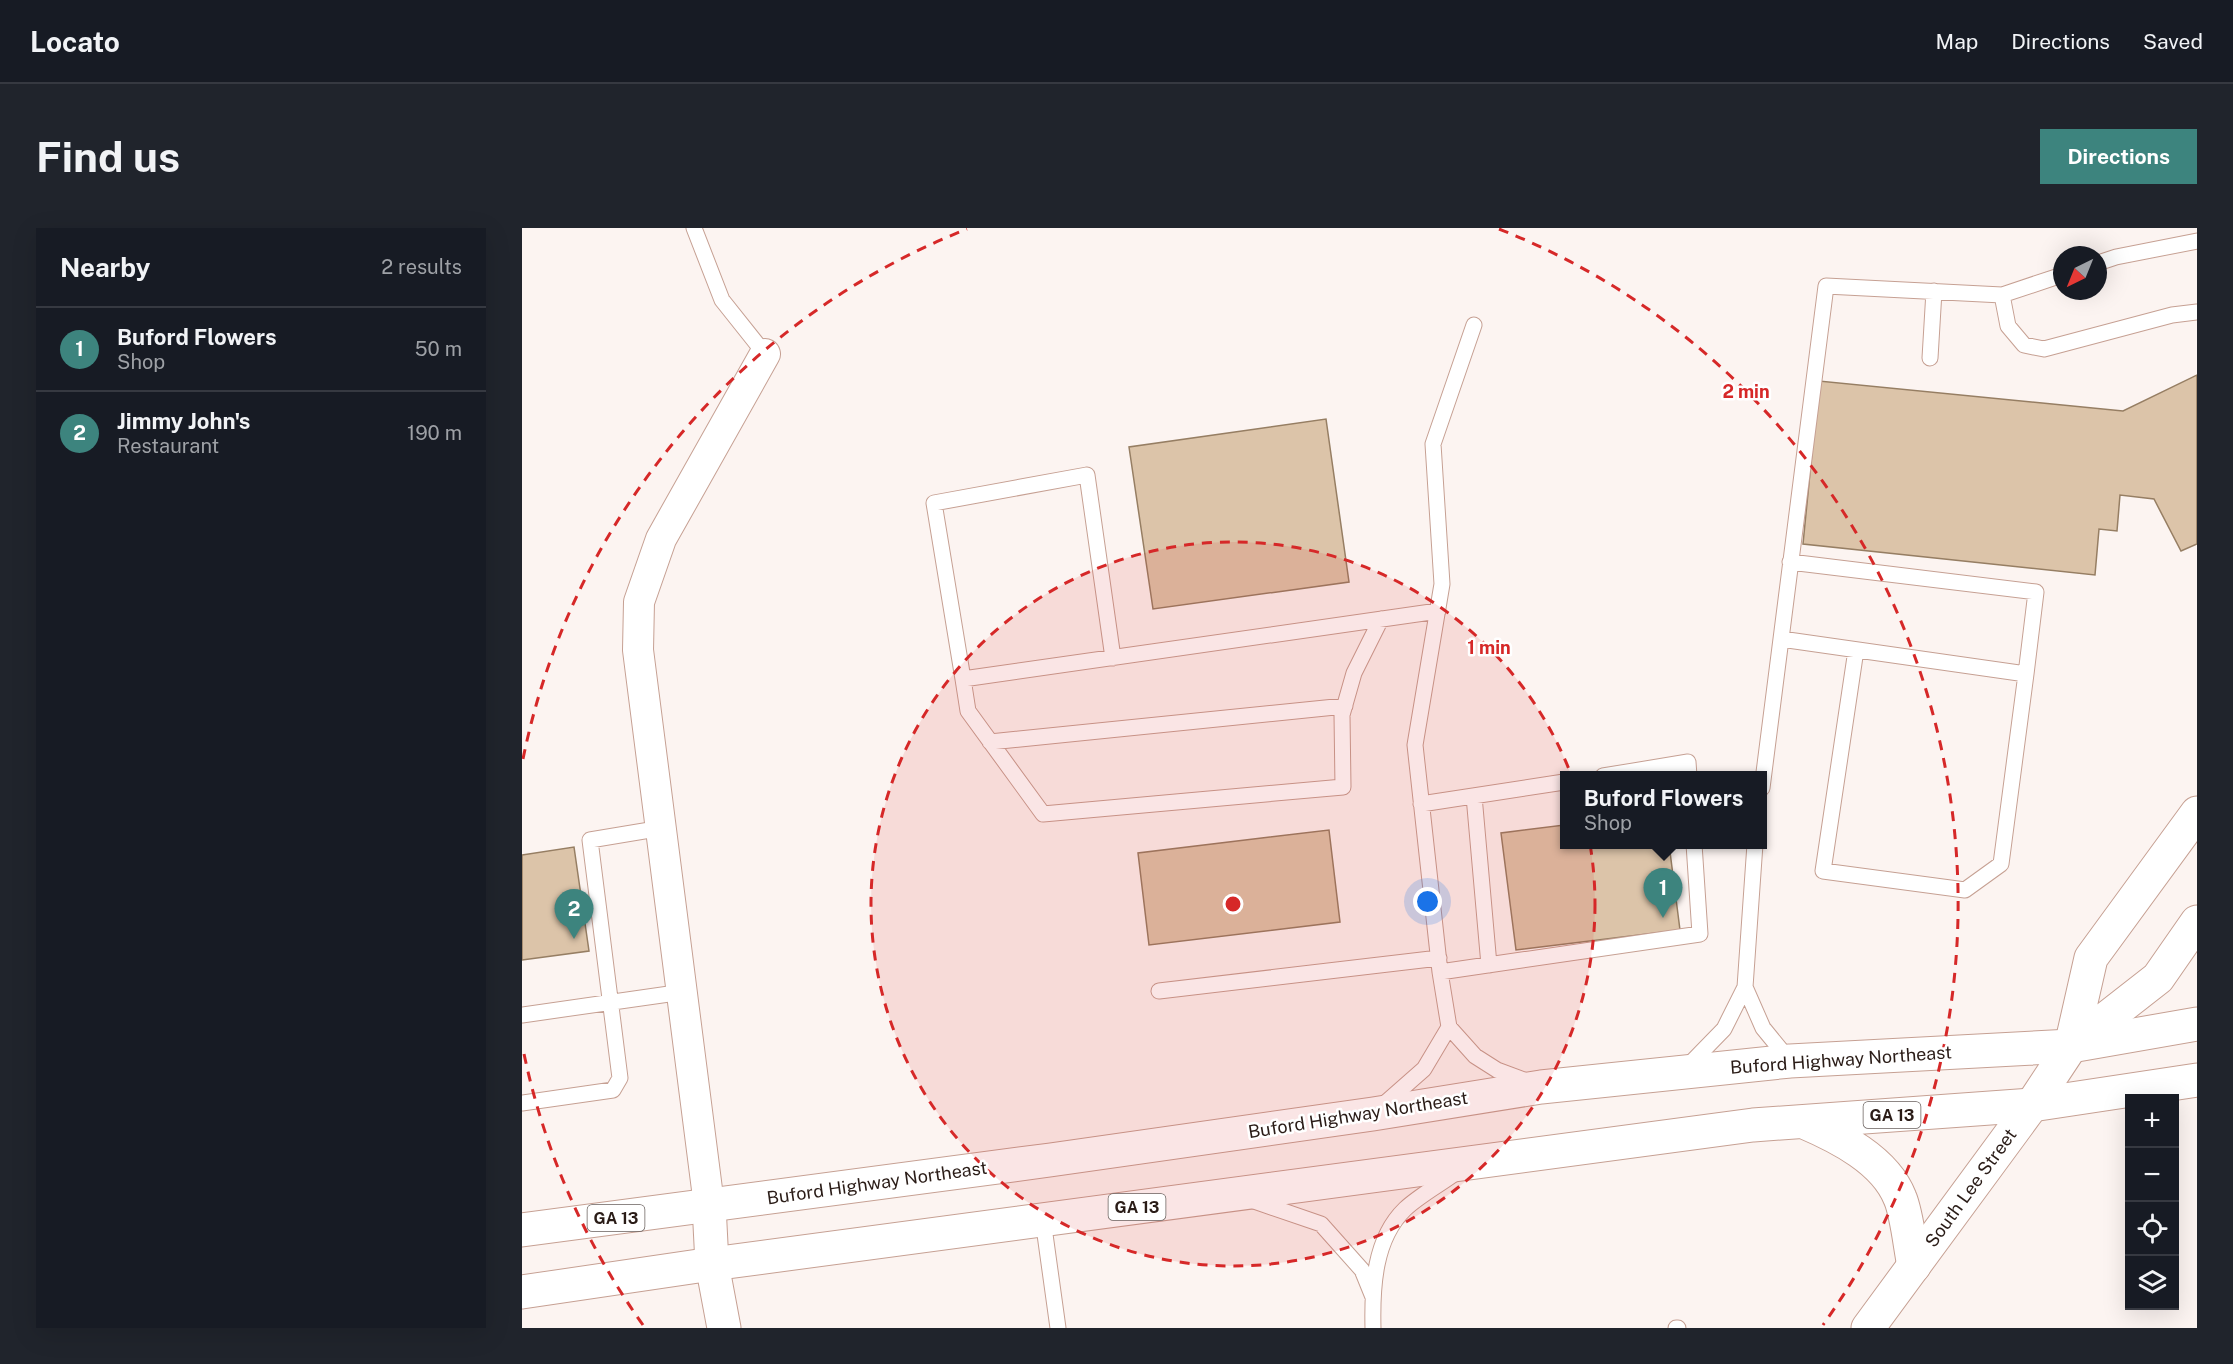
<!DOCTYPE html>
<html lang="en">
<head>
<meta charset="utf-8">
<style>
	:root { --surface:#171b24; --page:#20242c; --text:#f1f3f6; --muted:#9ea1a6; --line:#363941; --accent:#3d847e }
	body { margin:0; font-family:"Public Sans",sans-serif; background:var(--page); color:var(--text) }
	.controls { position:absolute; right:18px; bottom:18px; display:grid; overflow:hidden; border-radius:0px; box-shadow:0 6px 24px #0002 }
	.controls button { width:54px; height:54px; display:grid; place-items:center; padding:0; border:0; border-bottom:2px solid var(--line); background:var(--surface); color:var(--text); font:30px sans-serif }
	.compass { position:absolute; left:1531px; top:18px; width:54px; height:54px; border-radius:50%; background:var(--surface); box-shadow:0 6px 24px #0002; rotate:223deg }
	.you { position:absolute; left:906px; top:674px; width:21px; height:21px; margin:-15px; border:4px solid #fff; border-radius:50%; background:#1a73e8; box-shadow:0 0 0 9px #1a73e833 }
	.badge { display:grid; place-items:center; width:39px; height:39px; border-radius:50%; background:var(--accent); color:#fff; font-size:20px; font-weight:700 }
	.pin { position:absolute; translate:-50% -50px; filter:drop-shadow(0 2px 3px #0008) }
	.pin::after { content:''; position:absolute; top:32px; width:21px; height:18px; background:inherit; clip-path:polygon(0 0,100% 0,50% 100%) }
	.popup { position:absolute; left:1038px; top:543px; width:207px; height:78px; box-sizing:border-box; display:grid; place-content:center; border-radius:0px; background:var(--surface); filter:drop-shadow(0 2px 4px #0005); font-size:20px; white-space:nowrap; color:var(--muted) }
	.popup b { font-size:22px; color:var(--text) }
	.popup::after { content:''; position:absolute; left:50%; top:100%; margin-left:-12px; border:12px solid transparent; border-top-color:var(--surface) }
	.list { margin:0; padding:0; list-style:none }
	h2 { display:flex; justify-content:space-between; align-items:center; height:78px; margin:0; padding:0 24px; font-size:26px }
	h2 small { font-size:20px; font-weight:400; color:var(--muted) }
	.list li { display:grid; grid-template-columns:39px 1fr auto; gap:18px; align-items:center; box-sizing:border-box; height:84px; padding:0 24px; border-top:2px solid var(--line) }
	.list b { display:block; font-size:22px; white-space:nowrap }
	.list p { margin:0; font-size:20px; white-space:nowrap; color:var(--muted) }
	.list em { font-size:20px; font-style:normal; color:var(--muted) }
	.icon { flex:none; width:33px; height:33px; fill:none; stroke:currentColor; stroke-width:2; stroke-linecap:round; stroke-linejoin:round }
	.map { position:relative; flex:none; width:1675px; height:1100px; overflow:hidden; border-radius:0px }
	header { display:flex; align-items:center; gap:36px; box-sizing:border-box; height:84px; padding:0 30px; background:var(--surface); border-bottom:2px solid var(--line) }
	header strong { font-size:28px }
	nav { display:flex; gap:33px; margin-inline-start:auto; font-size:21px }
	.intro { display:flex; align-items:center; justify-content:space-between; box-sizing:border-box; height:144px; padding:0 36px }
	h1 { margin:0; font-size:42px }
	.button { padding:15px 27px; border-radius:0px; background:var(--accent); color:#fff; font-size:21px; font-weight:700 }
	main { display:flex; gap:36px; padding:0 36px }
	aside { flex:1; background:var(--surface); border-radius:0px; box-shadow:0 6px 24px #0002 }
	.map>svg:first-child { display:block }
	.building { fill:#dcc4a9; stroke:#967e63; stroke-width:1.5 }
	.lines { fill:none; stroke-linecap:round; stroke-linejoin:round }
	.lane-casing { stroke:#c6a093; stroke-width:17 }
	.street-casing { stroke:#c6a093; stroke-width:32 }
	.secondary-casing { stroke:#c6a093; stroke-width:35 }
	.primary-casing { stroke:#c6a093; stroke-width:35 }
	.lane { stroke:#fff; stroke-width:15 }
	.street { stroke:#fff; stroke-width:30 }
	.secondary { stroke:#fff; stroke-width:33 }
	.primary { stroke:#fff; stroke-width:33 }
	.ring { fill:none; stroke:#d62828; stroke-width:3; stroke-dasharray:10 8 }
	.labels { text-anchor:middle; stroke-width:5; stroke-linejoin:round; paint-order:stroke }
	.shield { fill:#fff; stroke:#6a605d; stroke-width:1.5 }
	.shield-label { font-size:16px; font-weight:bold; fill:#2a1c17 }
	.street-label { font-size:18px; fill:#2a1c17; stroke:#fff }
	.centre { fill:#d62828; stroke:#fff; stroke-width:3 }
	.ring-label { font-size:18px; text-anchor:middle; font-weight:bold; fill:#d62828; stroke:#fff; stroke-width:5; stroke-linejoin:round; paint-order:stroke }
</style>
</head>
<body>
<header>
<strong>Locato</strong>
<nav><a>Map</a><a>Directions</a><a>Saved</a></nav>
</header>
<div class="intro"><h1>Find us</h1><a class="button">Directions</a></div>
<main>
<aside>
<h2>Nearby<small>2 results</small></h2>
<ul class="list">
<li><span class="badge">1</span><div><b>Buford Flowers</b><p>Shop</p></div><em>50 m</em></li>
<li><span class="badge">2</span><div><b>Jimmy John's</b><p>Restaurant</p></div><em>190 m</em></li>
</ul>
</aside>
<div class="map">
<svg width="1675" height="1100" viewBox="0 0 1675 1100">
	<rect width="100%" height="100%" fill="#fcf4f1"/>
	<path class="building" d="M1675,147V316L1659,323L1632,271L1598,267L1595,303L1577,301L1573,347L1281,316L1297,153L1601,183Z
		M804,191L827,354L631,381L607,219Z
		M1042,597V616H1147L1158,702L994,722L979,605Z
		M807,602L818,694L627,717L616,625Z
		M52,619L67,723L0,732V627Z"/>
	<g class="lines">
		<g class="lane-casing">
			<path id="lane" d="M172,0L200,72L243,126
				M1576,35L1594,29L1675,13
				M1480,67L1486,98L1502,117L1522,121L1650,87L1675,84
				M952,97L911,216L920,356L893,517L918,744L927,799L953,828L975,842L1007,854
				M1408,130L1412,63
				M1268,334L1514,364L1504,446
				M1259,411L1504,446L1479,636L1443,662L1301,643L1334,422
				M591,430L565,247L412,275L441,451L916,383
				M441,451L446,483L521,586L821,559L820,487L832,445L859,391
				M468,514L823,478
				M1081,548L1166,534L1167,548
				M1240,560L1304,58L1480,67L1540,47
				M952,568L967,737
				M899,576L1042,554
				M918,744L1178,706L1172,616
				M1223,759L1241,800L1268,833
				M637,763L917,730
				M0,787L161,764
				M1164,840L1202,801L1223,759L1233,616
				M0,875L91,862L98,850L68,612L140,600
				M860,878L902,841L927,799
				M729,972L799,996L840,1042L851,1069
				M521,992L536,1100
				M851,1100C850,1060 852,1011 883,981C898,967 919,956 936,943
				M1154,1100H1156"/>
		</g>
		<g class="street-casing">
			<path id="street" d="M187,977L116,422L117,374L139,311L243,126"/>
		</g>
		<g class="secondary-casing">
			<path id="secondary" d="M1549,818L1569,730L1675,585
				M187,977L190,1036L202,1100
				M1346,1100L1510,877L1549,818L1636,750L1675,694"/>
		</g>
		<g class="primary-casing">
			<path id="primary" d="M1282,894C1317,909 1363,932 1378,970C1385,986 1388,1019 1392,1038
				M0,1002L528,932L851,886L1019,859L1268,833L1549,818L1675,796
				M0,1064L190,1036L1231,897L1510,877L1675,852"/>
		</g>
		<use href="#lane" class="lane"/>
		<use href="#street" class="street"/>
		<use href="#secondary" class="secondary"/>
		<use href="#primary" class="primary"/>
	</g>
	<circle cx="711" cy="676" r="362" fill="#d62828" fill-opacity=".12"/>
	<g class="ring">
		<circle cx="711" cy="676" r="362"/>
		<path d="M121 1097A725 725 0 0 1 1 821M1 531A725 725 0 0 1 445 1M977 1A725 725 0 0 1 1301 1097"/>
	</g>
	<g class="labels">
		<g class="shield">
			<rect x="1341.5" y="874" width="57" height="26" rx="4.5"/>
			<rect x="586.5" y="966" width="57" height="26" rx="4.5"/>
			<rect x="65.5" y="977" width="57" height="26" rx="4.5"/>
		</g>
		<g class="shield-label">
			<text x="1370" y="893">GA 13</text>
			<text x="615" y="985">GA 13</text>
			<text x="94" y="996">GA 13</text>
		</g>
		<g class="street-label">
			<text transform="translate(1319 832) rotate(-4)" y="6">Buford Highway Northeast</text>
			<text transform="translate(836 887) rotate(-9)" y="6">Buford Highway Northeast</text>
			<text transform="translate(355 955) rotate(-8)" y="6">Buford Highway Northeast</text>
			<text transform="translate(1449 960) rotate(-54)" y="6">South Lee Street</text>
		</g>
	</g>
	<circle cx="711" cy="676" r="9" class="centre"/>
	<g class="ring-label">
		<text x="1224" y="170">2 min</text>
		<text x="967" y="426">1 min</text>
	</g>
</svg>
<div class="controls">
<button>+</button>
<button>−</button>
<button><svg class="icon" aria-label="locate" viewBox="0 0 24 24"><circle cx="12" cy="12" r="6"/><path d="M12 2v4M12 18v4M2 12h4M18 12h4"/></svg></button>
<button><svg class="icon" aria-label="layers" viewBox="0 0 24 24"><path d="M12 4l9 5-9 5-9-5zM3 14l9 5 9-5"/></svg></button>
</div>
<svg class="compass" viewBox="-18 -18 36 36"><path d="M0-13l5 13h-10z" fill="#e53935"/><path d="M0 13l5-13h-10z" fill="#9ea1a6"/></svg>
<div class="you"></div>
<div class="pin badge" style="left:1141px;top:690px">1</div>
<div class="popup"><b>Buford Flowers</b>Shop</div>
<div class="pin badge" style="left:52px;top:711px">2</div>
</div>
</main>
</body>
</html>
